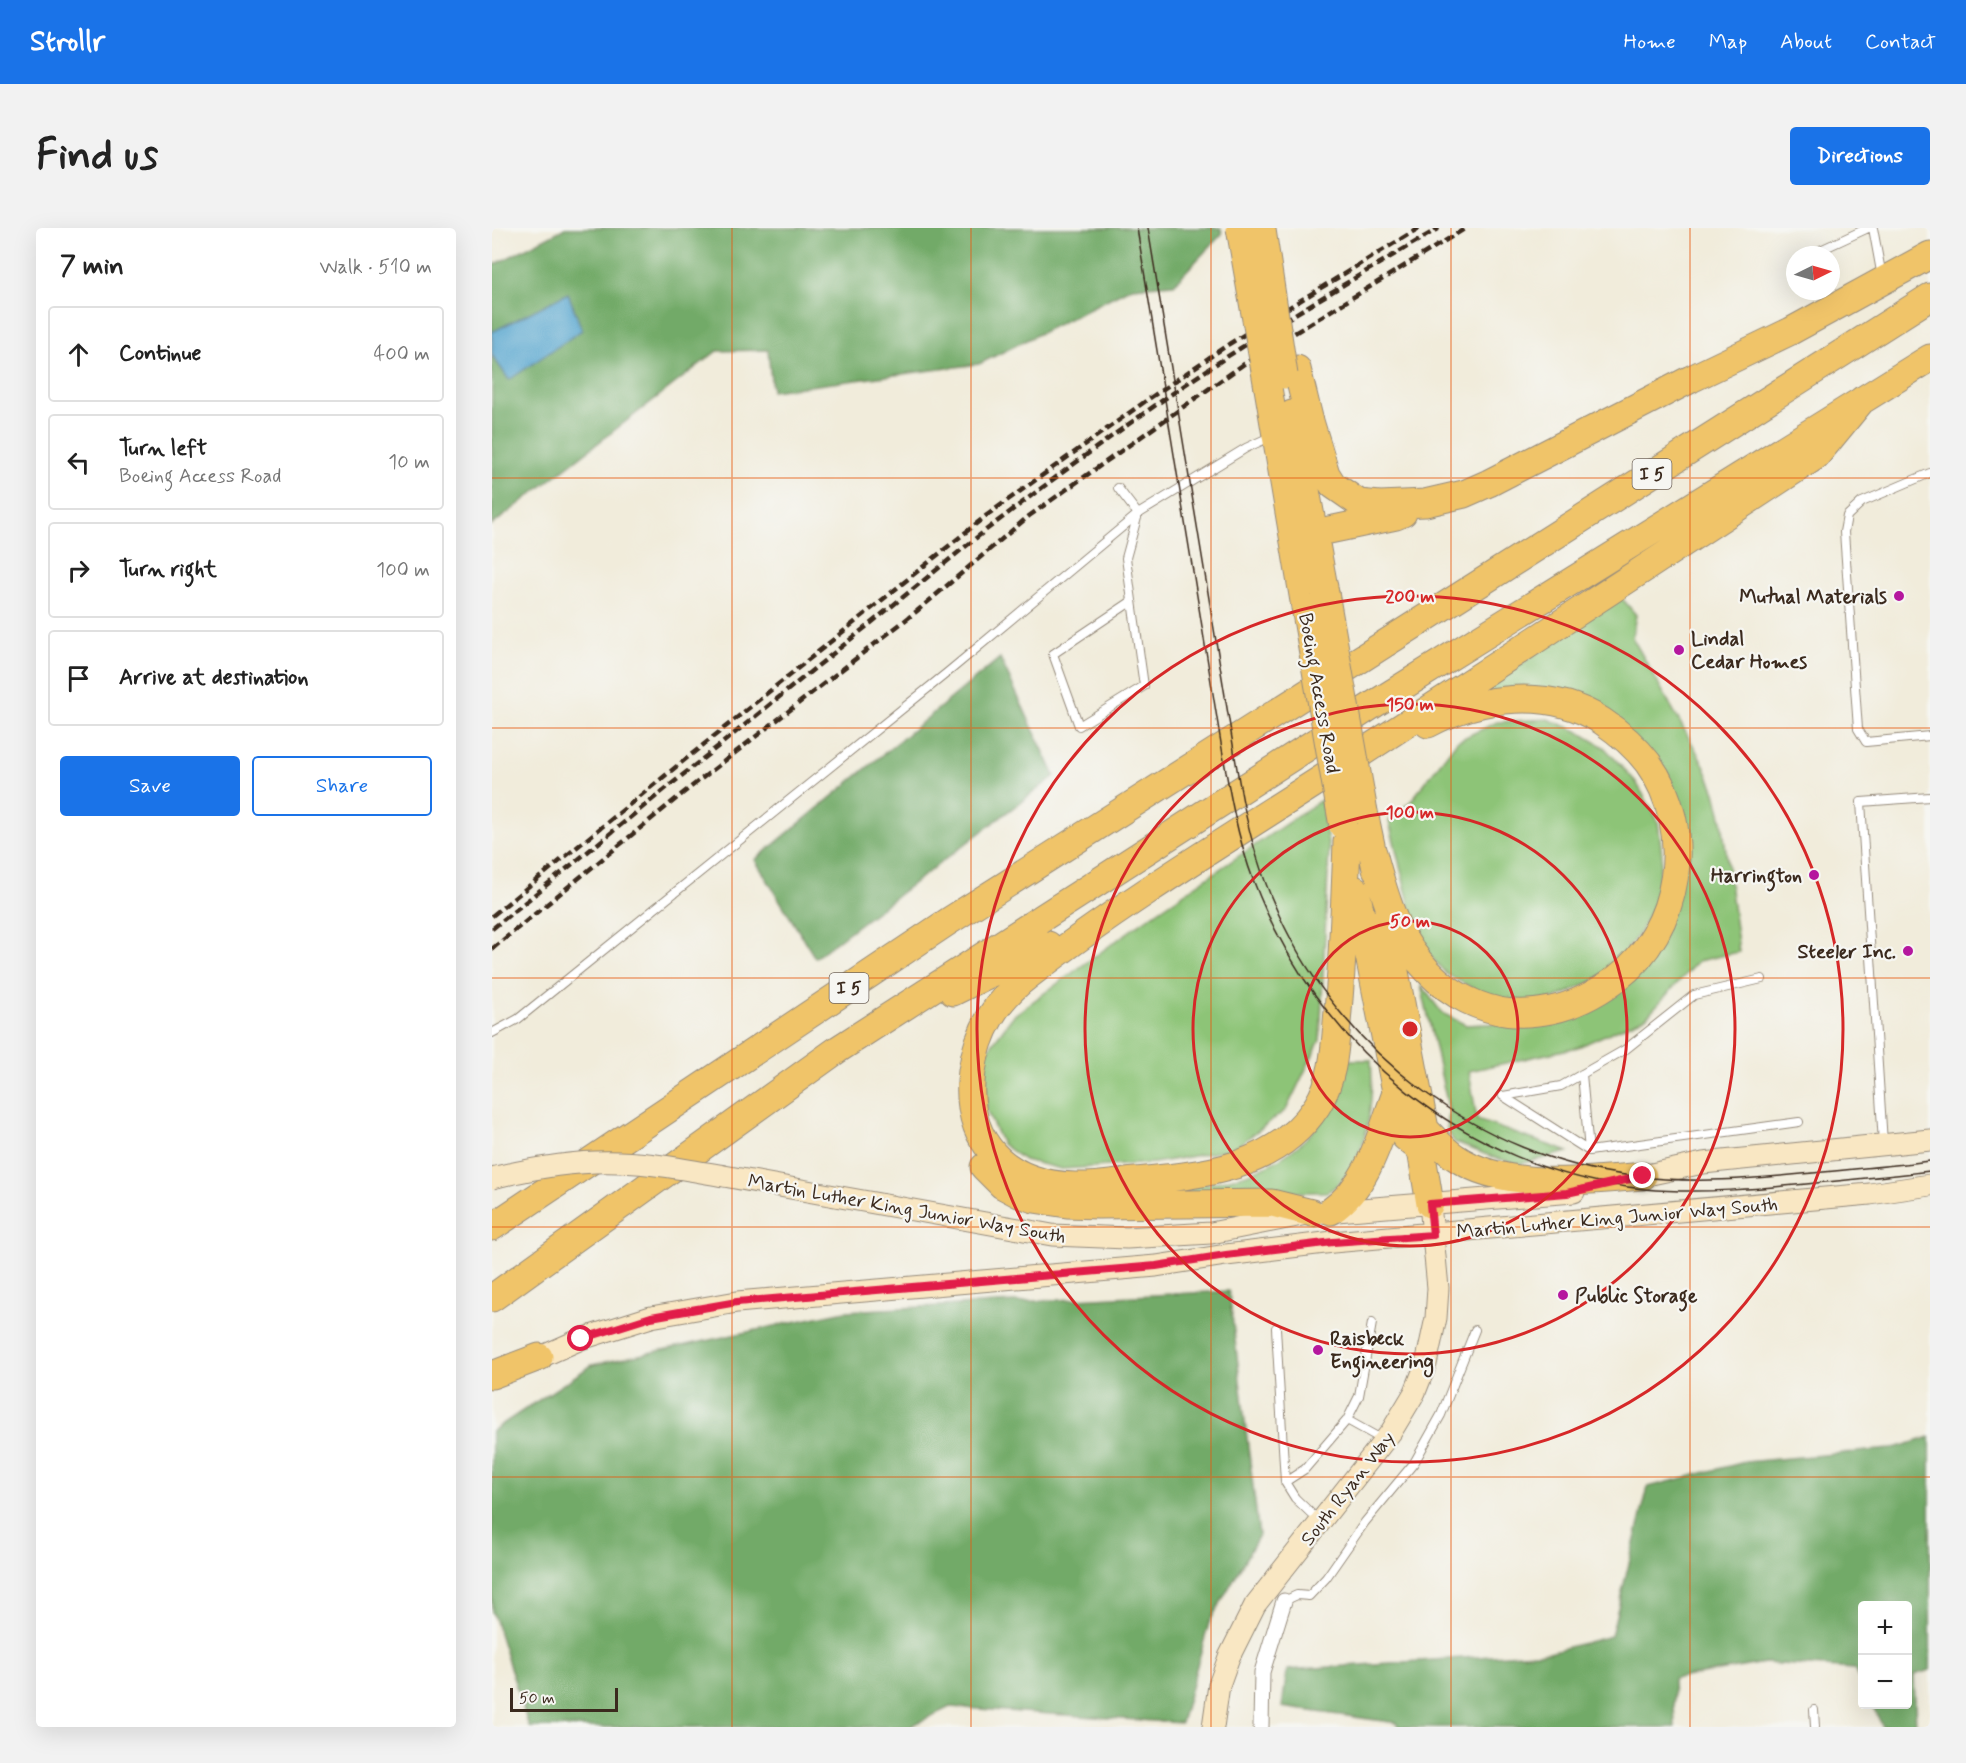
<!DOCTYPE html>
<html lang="en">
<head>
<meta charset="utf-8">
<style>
	:root { --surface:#fff; --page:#f2f2f2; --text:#222; --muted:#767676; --line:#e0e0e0; --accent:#1a73e8 }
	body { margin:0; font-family:Mynerve,sans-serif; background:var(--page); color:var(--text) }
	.controls { position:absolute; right:18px; bottom:18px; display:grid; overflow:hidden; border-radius:6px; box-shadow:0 6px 24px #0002 }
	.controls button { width:54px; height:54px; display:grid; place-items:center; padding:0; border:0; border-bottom:2px solid var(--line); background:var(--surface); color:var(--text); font:30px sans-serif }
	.compass { position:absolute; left:1294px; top:18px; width:54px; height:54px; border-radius:50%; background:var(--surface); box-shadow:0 6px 24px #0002; rotate:85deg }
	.scale { position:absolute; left:18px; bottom:15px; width:108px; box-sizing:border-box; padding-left:6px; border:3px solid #3b2a1e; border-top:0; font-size:16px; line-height:21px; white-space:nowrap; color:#3b2a1e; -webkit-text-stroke:4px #f6f6f2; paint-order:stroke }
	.stop { position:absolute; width:18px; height:18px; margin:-14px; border:4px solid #e11d48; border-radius:50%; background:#fff }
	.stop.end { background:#e11d48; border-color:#fff; box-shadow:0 2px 6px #0008 }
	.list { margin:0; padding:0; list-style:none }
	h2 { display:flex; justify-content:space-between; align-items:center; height:78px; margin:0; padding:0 24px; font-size:26px }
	h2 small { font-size:20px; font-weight:400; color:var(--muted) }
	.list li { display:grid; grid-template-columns:39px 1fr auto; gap:18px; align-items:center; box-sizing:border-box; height:96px; margin:0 12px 12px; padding:0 12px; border:2px solid var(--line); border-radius:6px }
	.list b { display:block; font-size:22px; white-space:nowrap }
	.list p { margin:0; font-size:20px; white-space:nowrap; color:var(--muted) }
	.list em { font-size:20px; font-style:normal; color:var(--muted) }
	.actions { display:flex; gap:12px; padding:18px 24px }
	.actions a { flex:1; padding:14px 0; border:2px solid var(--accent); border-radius:6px; text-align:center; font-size:21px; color:var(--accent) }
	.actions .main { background:var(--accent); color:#fff }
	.icon { flex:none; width:33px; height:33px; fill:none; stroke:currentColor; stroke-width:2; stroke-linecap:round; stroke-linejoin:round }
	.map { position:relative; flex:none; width:1438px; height:1499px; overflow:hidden; border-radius:6px }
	header { display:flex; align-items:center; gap:36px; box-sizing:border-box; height:84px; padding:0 30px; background:var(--accent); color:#fff }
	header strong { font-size:28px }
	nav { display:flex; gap:33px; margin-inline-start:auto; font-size:21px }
	.intro { display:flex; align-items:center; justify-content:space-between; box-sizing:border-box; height:144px; padding:0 36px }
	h1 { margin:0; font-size:42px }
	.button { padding:15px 27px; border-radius:6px; background:var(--accent); color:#fff; font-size:21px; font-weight:700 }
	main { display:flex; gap:36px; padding:0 36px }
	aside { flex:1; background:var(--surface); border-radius:6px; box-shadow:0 6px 24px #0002 }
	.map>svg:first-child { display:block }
	.green { fill:#8dc477; stroke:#64774a; stroke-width:1.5 }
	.forest { fill:#72aa68; stroke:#566a43; stroke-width:1.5 }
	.water { fill:#55a5cf; stroke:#486876; stroke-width:1.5 }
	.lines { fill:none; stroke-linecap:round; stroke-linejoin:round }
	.lane-casing { stroke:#968b7c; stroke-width:10 }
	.street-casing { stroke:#968b7c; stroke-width:17 }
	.secondary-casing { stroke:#968b7c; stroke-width:23 }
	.highway-casing { stroke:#968b7c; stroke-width:29 }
	.lane { stroke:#fff; stroke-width:8 }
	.street { stroke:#fff; stroke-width:15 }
	.secondary { stroke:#f9e7c3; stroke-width:21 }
	.highway { stroke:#f0c469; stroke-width:27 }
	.tram { stroke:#3b2a1e; stroke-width:1.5 }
	.rail { stroke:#3b2a1e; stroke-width:4.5; stroke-dasharray:9 4.5; stroke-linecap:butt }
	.secondary-bridge-casing { stroke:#968b7c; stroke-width:23; stroke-linecap:butt }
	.highway-bridge-casing { stroke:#968b7c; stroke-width:29; stroke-linecap:butt }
	.secondary-bridge { stroke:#f9e7c3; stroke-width:21 }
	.highway-bridge { stroke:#f0c469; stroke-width:27 }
	.route { stroke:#e11d48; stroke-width:8 }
	.grid { fill:none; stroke:#e8590c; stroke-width:1.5; stroke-opacity:0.55 }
	.ring { fill:none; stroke:#d62828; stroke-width:3 }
	.poi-dot { fill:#b5179e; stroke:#f6f6f2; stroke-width:2 }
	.labels { text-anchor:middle; stroke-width:4.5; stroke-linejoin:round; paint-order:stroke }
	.shield { fill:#f6f6f2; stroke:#73675e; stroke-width:1.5 }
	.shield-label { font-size:18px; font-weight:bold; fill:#3b2a1e }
	.poi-label { font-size:20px; font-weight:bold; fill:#3b2a1e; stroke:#f6f6f2; text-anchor:end }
	.street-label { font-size:20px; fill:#3b2a1e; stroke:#f6f6f2 }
	.centre { fill:#d62828; stroke:#f6f6f2; stroke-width:3 }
	.ring-label { font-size:18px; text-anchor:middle; font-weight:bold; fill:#d62828; stroke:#f6f6f2; stroke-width:4.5; stroke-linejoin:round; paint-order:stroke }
</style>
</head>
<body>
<header>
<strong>Strollr</strong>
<nav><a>Home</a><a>Map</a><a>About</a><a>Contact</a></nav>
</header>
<div class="intro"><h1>Find us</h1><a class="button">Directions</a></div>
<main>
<aside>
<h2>7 min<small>Walk · 510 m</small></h2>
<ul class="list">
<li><svg class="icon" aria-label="ahead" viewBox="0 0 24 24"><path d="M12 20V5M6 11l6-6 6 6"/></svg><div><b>Continue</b></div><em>400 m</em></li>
<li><svg class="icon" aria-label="left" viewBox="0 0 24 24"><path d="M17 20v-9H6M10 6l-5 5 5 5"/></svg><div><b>Turn left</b><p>Boeing Access Road</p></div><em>10 m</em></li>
<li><svg class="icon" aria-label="right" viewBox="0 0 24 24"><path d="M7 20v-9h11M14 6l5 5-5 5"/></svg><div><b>Turn right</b></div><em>100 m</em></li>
<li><svg class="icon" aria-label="arrive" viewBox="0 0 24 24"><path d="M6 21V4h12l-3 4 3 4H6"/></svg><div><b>Arrive at destination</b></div></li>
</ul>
<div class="actions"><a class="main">Save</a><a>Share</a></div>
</aside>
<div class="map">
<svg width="1438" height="1499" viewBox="0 0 1438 1499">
	<rect width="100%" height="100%" fill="#f6f6f2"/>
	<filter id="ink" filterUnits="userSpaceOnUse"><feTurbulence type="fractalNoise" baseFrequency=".0167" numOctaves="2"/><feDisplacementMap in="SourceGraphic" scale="12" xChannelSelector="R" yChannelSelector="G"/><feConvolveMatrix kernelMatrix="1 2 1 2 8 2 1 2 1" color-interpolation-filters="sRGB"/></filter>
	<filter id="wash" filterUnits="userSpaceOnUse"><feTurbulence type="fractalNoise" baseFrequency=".008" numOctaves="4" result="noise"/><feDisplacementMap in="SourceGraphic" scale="24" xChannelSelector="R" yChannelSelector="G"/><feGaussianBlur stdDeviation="1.35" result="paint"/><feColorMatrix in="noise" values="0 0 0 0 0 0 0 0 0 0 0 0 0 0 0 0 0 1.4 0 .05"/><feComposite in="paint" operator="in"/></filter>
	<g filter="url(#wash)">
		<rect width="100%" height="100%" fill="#f1ecdb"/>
		<path class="green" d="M1128,368L1144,387L1140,409L1210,533L1223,564L1230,593L1247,724L1206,733L1154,789L1086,819L977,843L985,892L1076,924L1028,936L1003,930L962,914L955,902L957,883L929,757L950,785L974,797L1052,793L1119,765L1193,621L1134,504L990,462Z
			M1056,491L1085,503L1112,519L1144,554L1166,593L1170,627L1163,675L1147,705L1124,736L1102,753L1062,771L1010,776L954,746L935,724L920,687L897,593L919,573L965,513L1005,494Z
			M829,572L837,622L828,812L794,882L741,921L662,935L570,941L532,932L510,916L494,881L493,826L521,788L650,694Z
			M855,832H879C882,873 876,942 835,964L691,965L690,959C752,953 809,934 840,875C847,861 853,847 855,832Z"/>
		<path class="forest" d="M73,0H729L730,6L682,56L640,59L487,136L280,163L276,122L225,123L0,297V38Z
			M508,430L563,548L323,730L263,632Z
			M737,1063L767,1307L717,1395L689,1495L458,1479L417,1499H37L0,1383V1203L100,1137L353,1083Z
			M1438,1209V1442L1422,1447L1424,1499H1391L1380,1477L1416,1476V1378H1370V1458L1362,1441L1273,1435L1181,1451L1183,1499H907L905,1495L790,1479L795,1442L1057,1424L1119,1408L1156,1259L1253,1234L1399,1221Z"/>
		<path class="water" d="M76,65L90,102L17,152L0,127V104Z"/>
	</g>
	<g filter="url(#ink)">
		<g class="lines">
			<g class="lane-casing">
				<path id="lane" d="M1381,0L1390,49
					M1320,26L1376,0
					M1438,245L1370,274L1355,288L1352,304L1366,501L1374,514L1438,508
					M626,260L646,286L634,330L652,458L587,498L561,426L640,373
					M0,805L26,791L456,444L646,286L754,220L780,208
					M1090,846L1097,923L1011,868L1069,858L1134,821L1202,767L1270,751
					M1391,915L1369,574L1438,569
					M1097,923L1307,894
					M784,1100L793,1254L803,1270L827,1293
					M855,1192L891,1212
					M793,1254L813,1241L855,1192L867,1168L880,1095
					M792,1373L805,1367L817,1368L834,1350L873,1294L922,1235L949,1187L983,1102
					M1322,1482L1323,1499"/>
			</g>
			<g class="street-casing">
				<path id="street" d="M769,1499L770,1444L792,1373"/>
			</g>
			<g class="secondary-casing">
				<path id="secondary" d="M232,948L560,1007L635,1010L719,1005L820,985L1082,964
					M1136,951L1211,935L1438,912
					M33,1136L89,1111L159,1089L245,1074L664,1038L734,1027L841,1014L1378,966L1438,957
					M721,1499L727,1457L737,1429L763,1377L899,1204L923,1164L934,1136L944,1090L946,1060L938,976"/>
			</g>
			<g class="highway-casing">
				<path id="highway" d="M805,141L817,190L834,246L841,257L867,275L888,277L933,275L972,266L997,255L1199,151L1299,103L1438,27
					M776,160L813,379
					M800,186L833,365
					M813,321L823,305L904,288L911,285
					M872,584L884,641
					M855,614C853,671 851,727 846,783C843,815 843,850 825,878C785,940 712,947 644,953C623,955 602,959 582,958C513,956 471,913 480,843C486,802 504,772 537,747C636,671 743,607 848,539C1007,436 1166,332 1324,228L1370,172
					M881,625C888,650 895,678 907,702C922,732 946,758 975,772C1004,786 1028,788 1059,782C1083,777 1104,766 1124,751C1189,702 1204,602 1156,535C1143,518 1128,505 1110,493C1058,459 988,468 936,496
					M864,662L913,909L929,922
					M893,691L933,901L929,922L938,976
					M461,764L556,717
					M933,901C942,910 952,922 963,929C1012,963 1095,953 1151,948
					M492,939L510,957L527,966L542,971L575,976L606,977L780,975L820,985
					M839,983C878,956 888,907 904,865
					M0,999L457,693L1438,69
					M0,1070L345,822L884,475L1438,130
					M0,1147L47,1129"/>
			</g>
			<use href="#lane" class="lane"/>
			<use href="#street" class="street"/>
			<use href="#secondary" class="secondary"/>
			<use href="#highway" class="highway"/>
			<path class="tram" d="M645,0L729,515C737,562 745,609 762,654C825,819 974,943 1152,961C1209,966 1266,961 1324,955C1362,951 1400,948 1438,943
				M656,0L747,553C755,599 767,644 787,687C850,825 989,930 1140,948C1201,956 1260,951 1321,945C1360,941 1399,938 1438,933"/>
			<path class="rail" d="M0,688L495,287L658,170L737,116L927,0
				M0,701L494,302C577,239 660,177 747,121C813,79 880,40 947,0
				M0,721L190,566L425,383L537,288L752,136L974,0"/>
			<g class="secondary-bridge-casing">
				<path id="secondary-bridge" d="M0,950C41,940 84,932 127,934C162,935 197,942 232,948"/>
			</g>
			<g class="highway-bridge-casing">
				<path id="highway-bridge" d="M748,0L776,160
					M770,2L792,147
					M833,365L872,584
					M813,379L851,598"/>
			</g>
			<use href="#secondary-bridge" class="secondary-bridge"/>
			<use href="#highway-bridge" class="highway-bridge"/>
		</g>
	</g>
	<g class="lines" filter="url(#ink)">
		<path class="route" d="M89,1111L159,1089L245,1074L664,1038L734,1027L841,1014L941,1007L938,976L1075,965L1151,948"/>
	</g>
	<path class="grid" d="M240,0V1499M479,0V1499M719,0V1499M959,0V1499M1198,0V1499M0,250H1438M0,500H1438M0,750H1438M0,999H1438M0,1249H1438"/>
	<g class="ring">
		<circle cx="918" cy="801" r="108"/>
		<circle cx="918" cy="801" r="217"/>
		<circle cx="918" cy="801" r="325"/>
		<circle cx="918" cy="801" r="433"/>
	</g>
	<g class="poi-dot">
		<circle cx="1407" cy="368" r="6"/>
		<circle cx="1187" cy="422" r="6"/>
		<circle cx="1322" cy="647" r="6"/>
		<circle cx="1416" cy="723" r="6"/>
		<circle cx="1071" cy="1067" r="6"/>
		<circle cx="826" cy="1122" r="6"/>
	</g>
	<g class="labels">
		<g class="shield">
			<rect x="1140.5" y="231" width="39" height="30" rx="4.5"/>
			<rect x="337.5" y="745" width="39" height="30" rx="4.5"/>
		</g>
		<g class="shield-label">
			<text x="1160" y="252">I 5</text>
			<text x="357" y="766">I 5</text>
		</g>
		<g class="poi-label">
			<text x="1395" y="375">Mutual Materials</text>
			<text x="1199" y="417" text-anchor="start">Lindal<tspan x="1199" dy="23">Cedar Homes</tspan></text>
			<text x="1310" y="654">Harrington</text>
			<text x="1404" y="730">Steeler Inc.</text>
			<text x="1083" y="1074" text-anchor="start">Public Storage</text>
			<text x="838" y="1117" text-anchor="start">Raisbeck<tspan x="838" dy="23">Engineering</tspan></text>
		</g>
		<g class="street-label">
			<text transform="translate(828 465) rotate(80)" y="7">Boeing Access Road</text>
			<text transform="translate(415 980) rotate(10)" y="7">Martin Luther King Junior Way South</text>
			<text transform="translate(1125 989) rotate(-5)" y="7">Martin Luther King Junior Way South</text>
			<text transform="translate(855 1260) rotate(-52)" y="7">South Ryan Way</text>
		</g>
	</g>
	<circle cx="918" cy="801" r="9" class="centre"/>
	<g class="ring-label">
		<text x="918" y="374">200 m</text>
		<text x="918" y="482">150 m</text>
		<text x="918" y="590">100 m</text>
		<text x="918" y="699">50 m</text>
	</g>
</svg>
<div class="controls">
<button>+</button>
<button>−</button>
</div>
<svg class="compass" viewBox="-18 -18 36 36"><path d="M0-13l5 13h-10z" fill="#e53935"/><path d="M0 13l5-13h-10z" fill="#767676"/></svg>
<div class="scale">50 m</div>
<div class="stop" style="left:89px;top:1111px"></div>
<div class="stop end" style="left:1151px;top:948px"></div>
</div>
</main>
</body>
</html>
